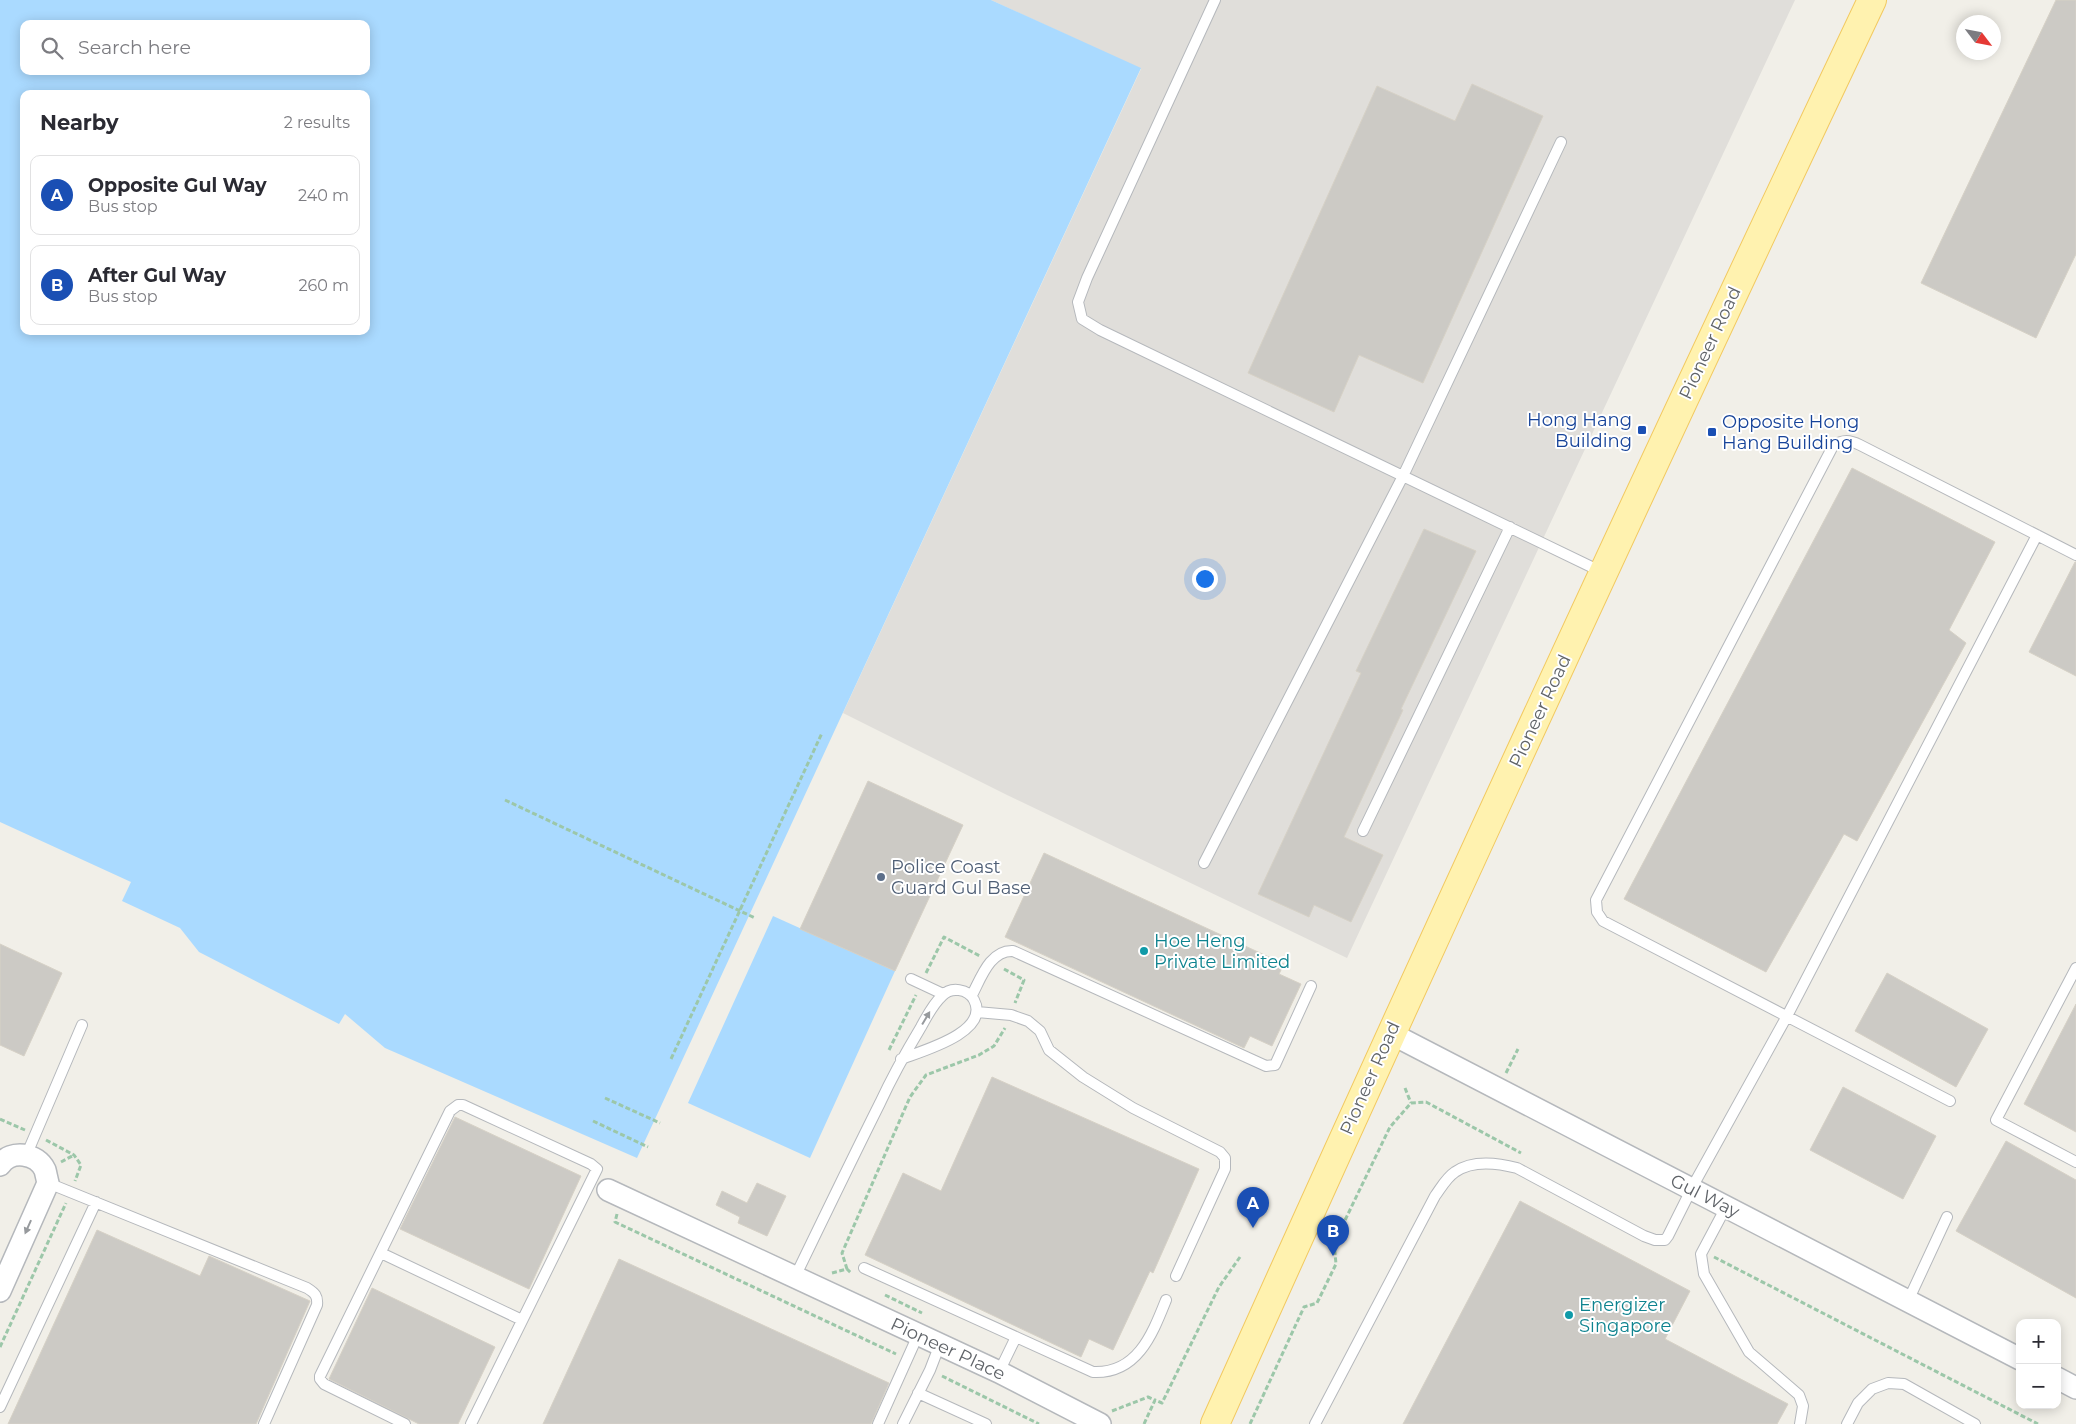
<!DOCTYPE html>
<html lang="en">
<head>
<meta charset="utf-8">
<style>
	:root { --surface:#fff; --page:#f2f2f3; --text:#2b2b33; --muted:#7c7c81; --line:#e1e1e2; --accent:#2563eb }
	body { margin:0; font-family:Montserrat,sans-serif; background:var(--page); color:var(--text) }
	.controls { position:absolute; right:15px; bottom:15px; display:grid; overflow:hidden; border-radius:10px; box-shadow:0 2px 12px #0003 }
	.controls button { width:45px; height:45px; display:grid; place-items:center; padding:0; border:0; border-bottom:1px solid var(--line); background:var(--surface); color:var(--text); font:25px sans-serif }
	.compass { position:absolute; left:1956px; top:15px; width:45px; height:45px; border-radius:50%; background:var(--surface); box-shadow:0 2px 12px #0003; rotate:122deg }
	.you { position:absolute; left:1204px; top:578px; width:18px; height:18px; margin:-12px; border:4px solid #fff; border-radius:50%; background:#1a73e8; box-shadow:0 0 0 8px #1a73e833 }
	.badge { display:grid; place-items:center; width:32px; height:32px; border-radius:50%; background:var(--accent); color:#fff; font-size:16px; font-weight:700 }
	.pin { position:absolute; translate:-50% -41px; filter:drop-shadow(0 1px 2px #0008) }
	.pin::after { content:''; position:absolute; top:26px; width:18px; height:15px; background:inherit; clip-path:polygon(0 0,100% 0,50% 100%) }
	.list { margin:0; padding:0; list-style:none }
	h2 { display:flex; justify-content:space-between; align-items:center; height:65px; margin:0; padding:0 20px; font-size:21px }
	h2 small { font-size:16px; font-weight:400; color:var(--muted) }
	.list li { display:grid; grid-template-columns:32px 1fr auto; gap:15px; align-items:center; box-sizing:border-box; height:80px; margin:0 10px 10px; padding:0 10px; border:1px solid var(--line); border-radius:10px }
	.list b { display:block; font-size:19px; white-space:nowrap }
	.list p { margin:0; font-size:16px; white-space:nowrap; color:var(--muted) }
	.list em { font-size:16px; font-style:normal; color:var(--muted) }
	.icon { flex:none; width:28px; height:28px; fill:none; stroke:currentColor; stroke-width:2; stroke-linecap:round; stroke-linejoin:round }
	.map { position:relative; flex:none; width:2076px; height:1424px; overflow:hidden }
	.search { position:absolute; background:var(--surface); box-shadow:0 2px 12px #0003; left:20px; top:20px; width:350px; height:55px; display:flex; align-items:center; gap:12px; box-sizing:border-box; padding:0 18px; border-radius:10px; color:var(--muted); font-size:19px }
	.panel { position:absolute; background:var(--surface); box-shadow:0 2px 12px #0003; left:20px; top:90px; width:350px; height:245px; border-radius:10px }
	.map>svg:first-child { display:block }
	.industrial { fill:#e0deda }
	.water { fill:#aadaff; fill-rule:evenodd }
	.building { fill:#cccac5; stroke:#d6d1c6 }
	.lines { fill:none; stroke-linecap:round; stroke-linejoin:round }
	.service-casing { stroke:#b5b8bc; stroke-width:12 }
	.minor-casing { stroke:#b5b8bc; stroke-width:24 }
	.primary-casing { stroke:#f2c960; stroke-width:30 }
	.path { stroke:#9cc7a9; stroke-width:3; stroke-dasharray:5 2.5; stroke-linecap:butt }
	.service { stroke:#fff; stroke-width:10 }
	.minor { stroke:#fff; stroke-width:21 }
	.primary { stroke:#fff2af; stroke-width:28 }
	.oneway { fill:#979a9d }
	.transit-dot { fill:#1a4fb4; stroke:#fff; stroke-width:2 }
	.service-dot { fill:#5c6f8a; stroke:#fff; stroke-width:2 }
	.culture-dot { fill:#0f9aa8; stroke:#fff; stroke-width:2 }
	.labels { text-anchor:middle; stroke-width:4; stroke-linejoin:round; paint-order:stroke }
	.street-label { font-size:18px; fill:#5f6368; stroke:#fff }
	.transit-label { font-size:18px; fill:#164399; stroke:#fff; text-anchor:end }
	.service-label { font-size:18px; fill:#4e5e75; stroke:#fff; text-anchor:start }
	.culture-label { font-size:18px; fill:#0d838f; stroke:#fff; text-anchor:start }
</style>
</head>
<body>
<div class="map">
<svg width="2076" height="1424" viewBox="0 0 2076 1424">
	<rect width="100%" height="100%" fill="#f1efe8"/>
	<path class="industrial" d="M991,0H1795L1347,958L1007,795L843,713L1141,69Z"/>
	<path class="water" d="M0,0H991L1141,68L637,1158L385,1048L345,1014L339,1024L199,952L180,928L122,901L131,882L0,822ZM24,24H366V71H24ZM24,94H366V331H24Z
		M773,916L895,971L810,1158L688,1103Z"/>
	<path class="building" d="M2056,0H2076V254L2036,338L1921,283Z
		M1472,84L1543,116L1423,383L1359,355L1334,412L1248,373L1377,86L1455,121Z
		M1852,468L1995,542L1949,630L1966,643L1857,841L1844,834L1766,972L1624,899Z
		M1424,529L1476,551L1401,709L1403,710L1344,837L1383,855L1351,922L1314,905L1309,917L1258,894L1361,673L1356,671Z
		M2075,562H2076V676L2029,652Z
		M868,781L963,825L895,971L800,929Z
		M1044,853L1284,964L1279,974L1301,984L1272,1046L1250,1036L1244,1048L1005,937Z
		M0,944L62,973L24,1056L0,1045Z
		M1887,973L1988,1029L1956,1087L1855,1031Z
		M2076,1004V1132L2024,1104Z
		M992,1077L1199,1169L1153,1273L1150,1271L1113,1350L1089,1339L1081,1357L865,1255L903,1173L941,1191Z
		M1843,1087L1936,1136L1903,1199L1810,1150Z
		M455,1117L581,1176L529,1289L400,1229Z
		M2006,1141L2076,1180V1298L1956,1231Z
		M757,1183L786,1196L767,1236L738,1223L740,1217L716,1205L722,1191L747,1203Z
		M1520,1201L1690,1291L1665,1339L1788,1404L1777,1424H1403Z
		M97,1230L200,1276L209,1256L310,1301L256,1424H8Z
		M619,1259L889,1383L871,1424H543Z
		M372,1288L495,1347L458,1424H419L329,1379Z"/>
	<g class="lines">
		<g class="service-casing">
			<path id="service" d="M1215,0L1087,278L1078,302L1082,319L1100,330L1602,572
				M1363,831L1510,527
				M1204,863L1403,476L1561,142
				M2076,968L1996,1120L2076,1162
				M911,979L943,994
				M972,995C981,978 990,950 1013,951L1266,1066L1275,1065L1311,986
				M977,1012L1011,1015L1028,1021L1040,1031L1049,1050L1083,1077L1133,1108L1220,1152L1225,1158V1169L1176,1276
				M1950,1101L1603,921L1597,912L1596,900L1833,446C1843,439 1850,440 1860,445L2076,555
				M26,1156L82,1025
				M48,1183L307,1288C315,1293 318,1296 317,1305L264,1424
				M1726,1207L1701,1254L1704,1274L1749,1352L1799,1395L1803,1406L1800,1424
				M381,1253L522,1320
				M864,1268L1093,1372C1137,1374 1152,1335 1166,1300
				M795,1277C823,1219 851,1161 880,1103C892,1077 906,1052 921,1027C927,1016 933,1004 942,996C951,986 968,989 974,1000C991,1032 922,1051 901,1059
				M1908,1301L1947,1217
				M999,1372L1016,1337
				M918,1393L986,1424
				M0,1407L96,1202
				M405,1424L324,1384L320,1379V1376L450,1111L458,1105H463L591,1164L597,1169L471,1424
				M878,1424L918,1335
				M903,1424L930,1370L940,1344
				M1315,1424L1435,1196C1441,1188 1446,1178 1455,1172C1472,1160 1498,1163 1517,1168L1644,1236L1655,1240H1665L1668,1236L1694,1184L1787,1016L2037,535
				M1847,1424L1858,1403L1872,1389L1888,1383L1904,1384L1975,1424"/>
		</g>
		<g class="minor-casing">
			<path id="minor" d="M1390,1033L2020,1359
				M0,1165C11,1149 37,1153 45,1170C46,1174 47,1179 48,1183L0,1291
				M608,1190L999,1372L1100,1424
				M2057,1378L2076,1388"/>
		</g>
		<g class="primary-casing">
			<path id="primary" d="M1215,1424C1429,947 1648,472 1872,0"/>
		</g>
		<path class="path" d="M505,800L755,918
			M1004,969L1024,980L1015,1003
			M926,973L944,937L980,956
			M889,1050L916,995
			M671,1059L822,733
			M1506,1073L1518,1049
			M1405,1088L1411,1103
			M605,1098L660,1123
			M0,1119L25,1130
			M593,1121L648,1147
			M46,1140L74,1155L81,1165L75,1181
			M61,1162L74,1155
			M617,1214L615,1222L896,1354
			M1714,1257L2038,1424
			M847,1269L842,1253L910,1097L926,1075L979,1055L994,1046L1005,1028
			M832,1273L847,1269L851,1273
			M885,1295L922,1313
			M0,1347L66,1203
			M942,1376L1039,1424
			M1112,1411L1148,1397L1155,1400
			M1144,1424L1155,1400L1162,1403L1219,1287L1240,1257
			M1250,1424L1304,1307L1317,1303L1336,1264L1334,1243L1390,1127L1411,1103L1426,1102L1521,1153"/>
		<use href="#service" class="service"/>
		<use href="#minor" class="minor"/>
		<use href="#primary" class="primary"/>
	</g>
	<defs><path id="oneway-solid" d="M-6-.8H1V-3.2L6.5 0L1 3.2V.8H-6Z" transform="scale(1.25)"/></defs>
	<g class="oneway">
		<use href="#oneway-solid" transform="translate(926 1018) rotate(-59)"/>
		<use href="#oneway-solid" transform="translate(28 1227) rotate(114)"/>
	</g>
	<g class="transit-dot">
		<rect x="1637" y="425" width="10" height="10" rx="2.5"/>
		<rect x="1707" y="427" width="10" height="10" rx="2.5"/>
	</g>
	<circle class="service-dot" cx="881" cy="877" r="5"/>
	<g class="culture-dot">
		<circle cx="1144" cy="951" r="5"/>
		<circle cx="1569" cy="1315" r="5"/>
	</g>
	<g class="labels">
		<g class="street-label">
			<text transform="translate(1710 343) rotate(-65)" y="6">Pioneer Road</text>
			<text transform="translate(1540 711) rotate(-65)" y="6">Pioneer Road</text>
			<text transform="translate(1370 1078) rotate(-66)" y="6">Pioneer Road</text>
			<text transform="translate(1705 1196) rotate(27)" y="6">Gul Way</text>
			<text transform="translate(948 1349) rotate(25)" y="6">Pioneer Place</text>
		</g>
		<g class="transit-label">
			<text x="1632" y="426">Hong Hang<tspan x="1632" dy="21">Building</tspan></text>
			<text x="1722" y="428" text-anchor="start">Opposite Hong<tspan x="1722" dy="21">Hang Building</tspan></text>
		</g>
		<g class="service-label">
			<text x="891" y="873">Police Coast<tspan x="891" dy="21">Guard Gul Base</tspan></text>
		</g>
		<g class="culture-label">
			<text x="1154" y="947">Hoe Heng<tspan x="1154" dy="21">Private Limited</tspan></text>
			<text x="1579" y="1311">Energizer<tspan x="1579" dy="21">Singapore</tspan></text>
		</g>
	</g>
</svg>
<div class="controls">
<button>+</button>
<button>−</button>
</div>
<svg class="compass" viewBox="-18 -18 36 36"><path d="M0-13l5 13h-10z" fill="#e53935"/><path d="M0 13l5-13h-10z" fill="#7c7c81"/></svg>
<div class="you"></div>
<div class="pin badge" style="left:1253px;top:1228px;background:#1a4fb4">A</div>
<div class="pin badge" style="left:1333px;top:1256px;background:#1a4fb4">B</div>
<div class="search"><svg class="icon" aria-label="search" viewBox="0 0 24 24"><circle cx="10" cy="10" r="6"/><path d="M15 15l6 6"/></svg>Search here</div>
<section class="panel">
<h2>Nearby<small>2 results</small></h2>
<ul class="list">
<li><span class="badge" style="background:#1a4fb4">A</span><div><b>Opposite Gul Way</b><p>Bus stop</p></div><em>240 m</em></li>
<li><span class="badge" style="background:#1a4fb4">B</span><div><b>After Gul Way</b><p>Bus stop</p></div><em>260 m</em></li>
</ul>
</section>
</div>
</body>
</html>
